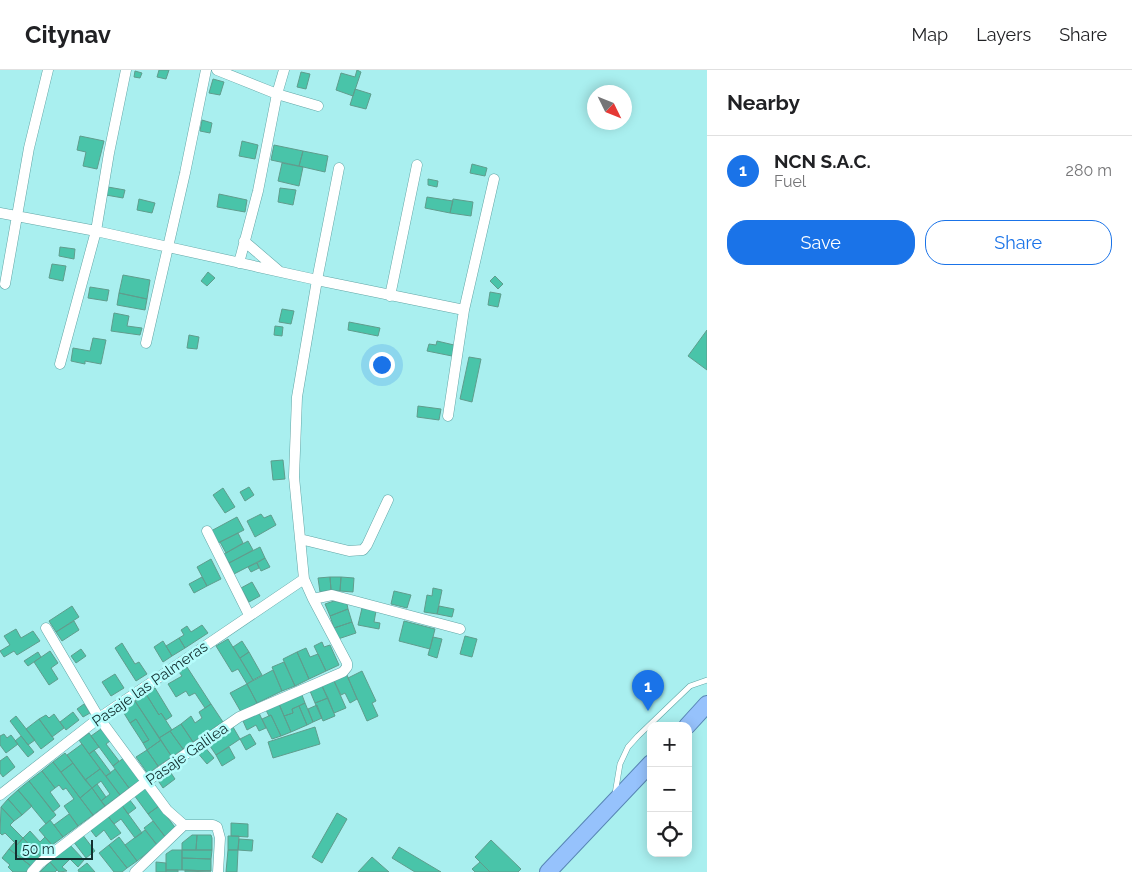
<!DOCTYPE html>
<html lang="en">
<head>
<meta charset="utf-8">
<style>
	:root { --surface:#fff; --page:#f2f2f2; --text:#202124; --muted:#757577; --line:#e0e0e0; --accent:#1a73e8 }
	body { margin:0; font-family:Raleway,sans-serif; background:var(--page); color:var(--text) }
	.controls { position:absolute; right:15px; bottom:15px; display:grid; overflow:hidden; border-radius:10px; box-shadow:0 2px 12px #0003 }
	.controls button { width:45px; height:45px; display:grid; place-items:center; padding:0; border:0; border-bottom:1px solid var(--line); background:var(--surface); color:var(--text); font:25px sans-serif }
	.compass { position:absolute; left:587px; top:15px; width:45px; height:45px; border-radius:50%; background:var(--surface); box-shadow:0 2px 12px #0003; rotate:133deg }
	.scale { position:absolute; left:15px; bottom:12px; width:78px; box-sizing:border-box; padding-left:5px; border:2px solid #122f2f; border-top:0; font-size:14px; line-height:18px; white-space:nowrap; color:#122f2f; -webkit-text-stroke:4px #b6fdfc; paint-order:stroke }
	.you { position:absolute; left:381px; top:294px; width:18px; height:18px; margin:-12px; border:4px solid #fff; border-radius:50%; background:#1a73e8; box-shadow:0 0 0 8px #1a73e833 }
	.badge { display:grid; place-items:center; width:32px; height:32px; border-radius:50%; background:var(--accent); color:#fff; font-size:16px; font-weight:700 }
	.pin { position:absolute; translate:-50% -41px; filter:drop-shadow(0 1px 2px #0008) }
	.pin::after { content:''; position:absolute; top:26px; width:18px; height:15px; background:inherit; clip-path:polygon(0 0,100% 0,50% 100%) }
	.list { margin:0; padding:0; list-style:none }
	h2 { display:flex; justify-content:space-between; align-items:center; height:65px; margin:0; padding:0 20px; font-size:21px }
	h2 small { font-size:16px; font-weight:400; color:var(--muted) }
	.list li { display:grid; grid-template-columns:32px 1fr auto; gap:15px; align-items:center; box-sizing:border-box; height:70px; padding:0 20px; border-top:1px solid var(--line) }
	.list b { display:block; font-size:19px; white-space:nowrap }
	.list p { margin:0; font-size:16px; white-space:nowrap; color:var(--muted) }
	.list em { font-size:16px; font-style:normal; color:var(--muted) }
	.actions { display:flex; gap:10px; padding:15px 20px }
	.actions a { flex:1; padding:11px 0; border:1px solid var(--accent); border-radius:20px; text-align:center; font-size:18px; color:var(--accent) }
	.actions .main { background:var(--accent); color:#fff }
	.icon { flex:none; width:28px; height:28px; fill:none; stroke:currentColor; stroke-width:2; stroke-linecap:round; stroke-linejoin:round }
	.map { position:relative; flex:none; width:707px; height:802px; overflow:hidden }
	header { display:flex; align-items:center; gap:30px; box-sizing:border-box; height:70px; padding:0 25px; background:var(--surface); border-bottom:1px solid var(--line) }
	header strong { font-size:24px }
	nav { display:flex; gap:28px; margin-inline-start:auto; font-size:18px }
	main { display:flex }
	aside { flex:1; background:var(--surface) }
	.map>svg:first-child { display:block }
	.building { fill:#49c4a9; stroke:#5f9d8d }
	.lines { fill:none; stroke-linecap:round; stroke-linejoin:round }
	.service-casing { stroke:#62a6a6; stroke-width:6 }
	.minor-casing { stroke:#62a6a6; stroke-width:11 }
	.trunk-casing { stroke:#5785b4; stroke-width:18 }
	.service { stroke:#fff; stroke-width:5 }
	.minor { stroke:#fff; stroke-width:10 }
	.trunk { stroke:#96c2fc; stroke-width:16 }
	.labels { text-anchor:middle; stroke-width:5; stroke-linejoin:round; paint-order:stroke }
	.street-label { font-size:15px; fill:#122f2f; stroke:#b6fdfc }
</style>
</head>
<body>
<header>
<strong>Citynav</strong>
<nav><a>Map</a><a>Layers</a><a>Share</a></nav>
</header>
<main>
<div class="map">
<svg width="707" height="802" viewBox="0 0 707 802">
	<rect width="100%" height="100%" fill="#a9efef"/>
	<path class="building" d="M159,0H169L166,9L157,7Z
		M357,0L361,2L353,26L336,20L341,3L355,7Z
		M135,1L142,3L140,8L134,7Z
		M301,2L310,4L306,19L297,17Z
		M213,9L224,12L220,25L209,23Z
		M355,19L371,24L366,39L350,35Z
		M202,50L212,53L210,63L200,61Z
		M80,66L104,71L97,99L83,96L86,82L77,80Z
		M242,71L258,75L255,89L239,86Z
		M274,75L303,81L299,96L271,90Z
		M303,81L328,86L325,102L299,96Z
		M282,93L303,97L299,116L278,111Z
		M472,94L487,98L485,106L470,103Z
		M428,109L438,111L437,117L428,115Z
		M108,117L125,120L123,128L106,125Z
		M280,118L296,120L293,135L278,132Z
		M219,124L247,130L245,142L217,137Z
		M427,127L453,131L450,143L425,138Z
		M139,129L155,133L152,143L137,140Z
		M453,129L473,132L471,146L450,143Z
		M60,177L75,179L74,189L59,186Z
		M52,194L66,196L63,211L49,208Z
		M208,202L215,208L207,216L201,211Z
		M123,205L150,210L147,229L119,223Z
		M495,206L503,214L498,219L490,211Z
		M90,217L109,220L107,231L88,228Z
		M490,222L501,224L498,237L488,235Z
		M119,223L147,229L145,240L117,235Z
		M282,239L294,241L291,254L279,252Z
		M114,243L129,246L127,256L142,258L140,265L111,261Z
		M349,252L380,258L378,266L348,260Z
		M275,256L283,257L282,266L274,265Z
		M707,260V300L688,286Z
		M189,265L199,267L197,279L187,278Z
		M93,268L106,270L101,294L85,291V294L71,291L73,278L90,281Z
		M437,271L454,275L452,286L427,281L429,274L436,275Z
		M469,287L481,289L472,332L460,329Z
		M418,336L441,339L439,350L417,347Z
		M283,390L285,409L273,410L271,391Z
		M249,417L254,425L245,431L240,422Z
		M223,418L235,437L225,443L213,425Z
		M261,444L264,448L271,445L276,455L255,467L247,451Z
		M237,447L244,460L218,473L211,461Z
		M238,463L243,473L226,483L220,472Z
		M248,471L253,480L229,493L224,484Z
		M260,477L265,488L234,504L229,493Z
		M265,488L270,497L261,501L257,493Z
		M211,489L221,509L207,516L197,497Z
		M257,493L259,498L251,502L248,497Z
		M202,507L207,516L194,523L189,514Z
		M330,507H341L340,521L331,520Z
		M330,507L331,520L320,522L318,508Z
		M341,507L354,508L353,522L340,521Z
		M252,512L260,526L249,532L241,518Z
		M433,518L442,520L437,544L424,542L427,525L432,526Z
		M394,521L411,525L407,538L391,534Z
		M334,531L347,534L348,539L330,546L325,534Z
		M72,536L79,547L56,562L49,551Z
		M439,536L454,539L452,547L437,544Z
		M362,538L376,541L374,552L380,553L379,559L358,555Z
		M348,539L352,552L334,558L330,546Z
		M74,551L79,560L62,571L56,562Z
		M404,551L435,559L430,579L399,571Z
		M352,552L356,563L338,569L334,558Z
		M202,555L208,563L185,578L179,568L184,565L181,560L187,556L191,562Z
		M16,559L21,568L33,561L40,571L17,585L14,581L4,587L0,581L10,575L4,566Z
		M465,566L477,569L472,587L460,584Z
		M433,567L442,569L437,588L428,585Z
		M179,568L185,578L172,586L166,576Z
		M228,569L253,610L247,614L238,599L232,602L216,576Z
		M163,571L172,586L163,592L154,577Z
		M242,571L249,582L240,588L233,577Z
		M322,572L324,577L330,575L339,595L326,601L314,576Z
		M122,573L135,594L139,592L147,604L136,611L115,578Z
		M306,578L310,587L318,584L326,601L309,609L297,582Z
		M81,579L86,586L76,593L71,586Z
		M50,581L58,593L51,598L58,609L49,615L34,592Z
		M38,582L41,587L28,596L24,591Z
		M249,582L262,605L253,610L240,588Z
		M297,582L309,609L295,616L283,589Z
		M284,592L295,616L282,621L272,597Z
		M187,597L211,634L205,638L195,623L189,626L186,621L176,627L168,614L182,606L179,602Z
		M273,600L282,621L257,633L247,614Z
		M362,601L376,631L372,633L378,646L367,651L348,608Z
		M115,604L124,618L111,626L102,612Z
		M347,605L357,629L350,633L345,623L341,625L334,611Z
		M334,611L346,638L334,643L322,616Z
		M247,614L257,633L241,642L230,623Z
		M322,616L328,628L315,633L310,621Z
		M155,618L172,646L166,650L161,643L159,645L146,624Z
		M146,624L159,645L161,643L172,660L159,668L135,631Z
		M302,625L305,633L292,639L293,643L284,646L279,634Z
		M328,628L335,646L323,651L315,633Z
		M135,631L161,670L147,680L143,673L149,670L136,649L130,653L122,640Z
		M305,633L313,652L307,655L299,636Z
		M84,634L90,643L83,647L77,639Z
		M211,634L223,652L193,672L181,654L191,646L195,653L202,648L199,642Z
		M279,634L291,662L281,666L271,645L269,646L266,640Z
		M317,635L322,648L313,652L308,639Z
		M299,636L307,655L291,662L284,646L293,643L292,639Z
		M73,642L79,650L66,660L60,652Z
		M259,643L266,658L259,661L256,655L247,660L243,651Z
		M54,644L64,658L52,667L39,649L46,645L49,648Z
		M271,645L281,666L272,669L262,649Z
		M16,646L35,670L28,675L10,651Z
		M39,649L54,669L41,679L26,659Z
		M136,649L149,670L143,673L130,653Z
		M181,654L193,672L183,679L170,661Z
		M233,657L240,669L216,685L208,673Z
		M315,657L320,674L273,688L268,672Z
		M101,659L110,671L106,674L119,691L113,696L91,666Z
		M170,661L183,679L172,687L159,668Z
		M89,663L99,677L89,684L79,670Z
		M4,664L7,668L11,665L18,674L6,683L0,675V666Z
		M250,664L256,674L246,680L240,669Z
		M21,666L34,682L28,687L15,671Z
		M161,670L172,687L158,696L147,680Z
		M82,674L100,699L85,710L67,685Z
		M203,675L214,688L207,694L196,681Z
		M229,677L235,688L222,696L216,685Z
		M94,680L111,703L106,706L89,684Z
		M147,680L158,696L148,704L136,687Z
		M65,683L73,693L61,702L53,692Z
		M7,686L15,697L3,707L0,703V691Z
		M125,687L142,709L129,718L113,696Z
		M53,692L93,745L78,756L64,736L74,729L66,718L63,720L59,715L55,718L42,701Z
		M73,693L92,718L80,728L61,702Z
		M100,699L120,725L105,736L101,731L110,724L101,711L92,718L85,710Z
		M115,699L129,718L120,725L106,706Z
		M169,700L175,709L163,718L157,709Z
		M42,701L55,718L50,722L60,736L53,742L29,711Z
		M29,711L56,745L46,754L18,720Z
		M97,714L106,727L101,731L92,718Z
		M145,717L159,736L148,744L134,725Z
		M92,718L105,736L93,745L80,728Z
		M18,720L32,736L22,745L8,729Z
		M8,729L22,745L14,751L1,737Z
		M129,729L136,738L128,744L121,734Z
		M121,734L142,763L135,768L121,749L114,754L107,745Z
		M159,736L177,760L166,768L148,744Z
		M1,737L14,751L10,755L23,768L17,775L5,763L2,765L0,763Z
		M337,743L347,749L322,793L312,787Z
		M69,744L78,756L63,767L54,755Z
		M107,745L121,763L111,770L104,760L96,767L89,758Z
		M50,750L63,767L52,775L39,760Z
		M153,751L166,768L157,775L144,758Z
		M231,753L248,754V767L231,766Z
		M145,760L157,775L137,791L125,775Z
		M30,761L40,772L45,767L52,775L40,786L23,768Z
		M82,764L95,781L86,788L73,771Z
		M192,765H197L196,780H182V773Z
		M197,765H211L212,768V780H196Z
		M228,766H239L238,780H228Z
		M119,767L137,791L127,798L109,775Z
		M23,768L40,786L31,796L9,779L14,773L17,775Z
		M239,769L253,770L252,781L238,780Z
		M491,770L521,799L518,802H490L475,787Z
		M69,774L84,790L78,797L70,789L62,797L67,801L59,802L50,792Z
		M109,775L127,798L122,802H114L99,783Z
		M399,777L441,802H415L392,788Z
		M9,779L31,796L26,802H13L8,797L10,795L2,788Z
		M172,780H182V800H166V784Z
		M182,780H212L211,789L182,788Z
		M228,780H238L237,802H226Z
		M372,787L389,802H358Z
		M182,788L211,789V801L182,800Z
		M50,792L57,800L55,802H40Z
		M156,792L166,793V802H156Z
		M480,792L490,802H475L472,799Z
		M87,793L95,802H79L78,800Z
		M166,800H178V802H166Z
		M185,800L211,801L185,802Z"/>
	<g class="lines">
		<g class="service-casing">
			<path id="service" d="M615,724L620,694L628,677L638,666L690,616L707,610"/>
		</g>
		<g class="minor-casing">
			<path id="minor" d="M217,0L277,24L318,36
				M339,98L317,210L464,240
				M0,143L96,161L317,210L297,327L294,407L304,509L313,529L347,593V597L343,602L239,647L147,711L40,793L32,802
				M244,171L279,201
				M239,193L258,121L277,24L284,0
				M5,214L29,78L48,0
				M390,226L417,95
				M146,273L185,103L206,0
				M60,294L96,161L109,83L126,0
				M448,346L464,240L494,109
				M207,461L249,545
				M300,469L349,481L363,480L367,475L388,430
				M313,529L332,525L460,559
				M46,558L99,648L167,740L184,755H213L217,757L220,768L218,802
				M0,725L99,648L304,509
				M135,802L184,755"/>
		</g>
		<g class="trunk-casing">
			<path id="trunk" d="M687,656L707,634
				M548,802L651,693"/>
		</g>
		<use href="#service" class="service"/>
		<use href="#minor" class="minor"/>
		<use href="#trunk" class="trunk"/>
	</g>
	<g class="labels">
		<g class="street-label">
			<text transform="translate(150 614) rotate(-35)" y="5">Pasaje las Palmeras</text>
			<text transform="translate(187 684) rotate(-35)" y="5">Pasaje Galilea</text>
		</g>
	</g>
</svg>
<div class="controls">
<button>+</button>
<button>−</button>
<button><svg class="icon" aria-label="locate" viewBox="0 0 24 24"><circle cx="12" cy="12" r="6"/><path d="M12 2v4M12 18v4M2 12h4M18 12h4"/></svg></button>
</div>
<svg class="compass" viewBox="-18 -18 36 36"><path d="M0-13l5 13h-10z" fill="#e53935"/><path d="M0 13l5-13h-10z" fill="#757577"/></svg>
<div class="scale">50 m</div>
<div class="you"></div>
<div class="pin badge" style="left:648px;top:641px">1</div>
</div>
<aside>
<h2>Nearby<small></small></h2>
<ul class="list">
<li><span class="badge">1</span><div><b>NCN S.A.C.</b><p>Fuel</p></div><em>280 m</em></li>
</ul>
<div class="actions"><a class="main">Save</a><a>Share</a></div>
</aside>
</main>
</body>
</html>
